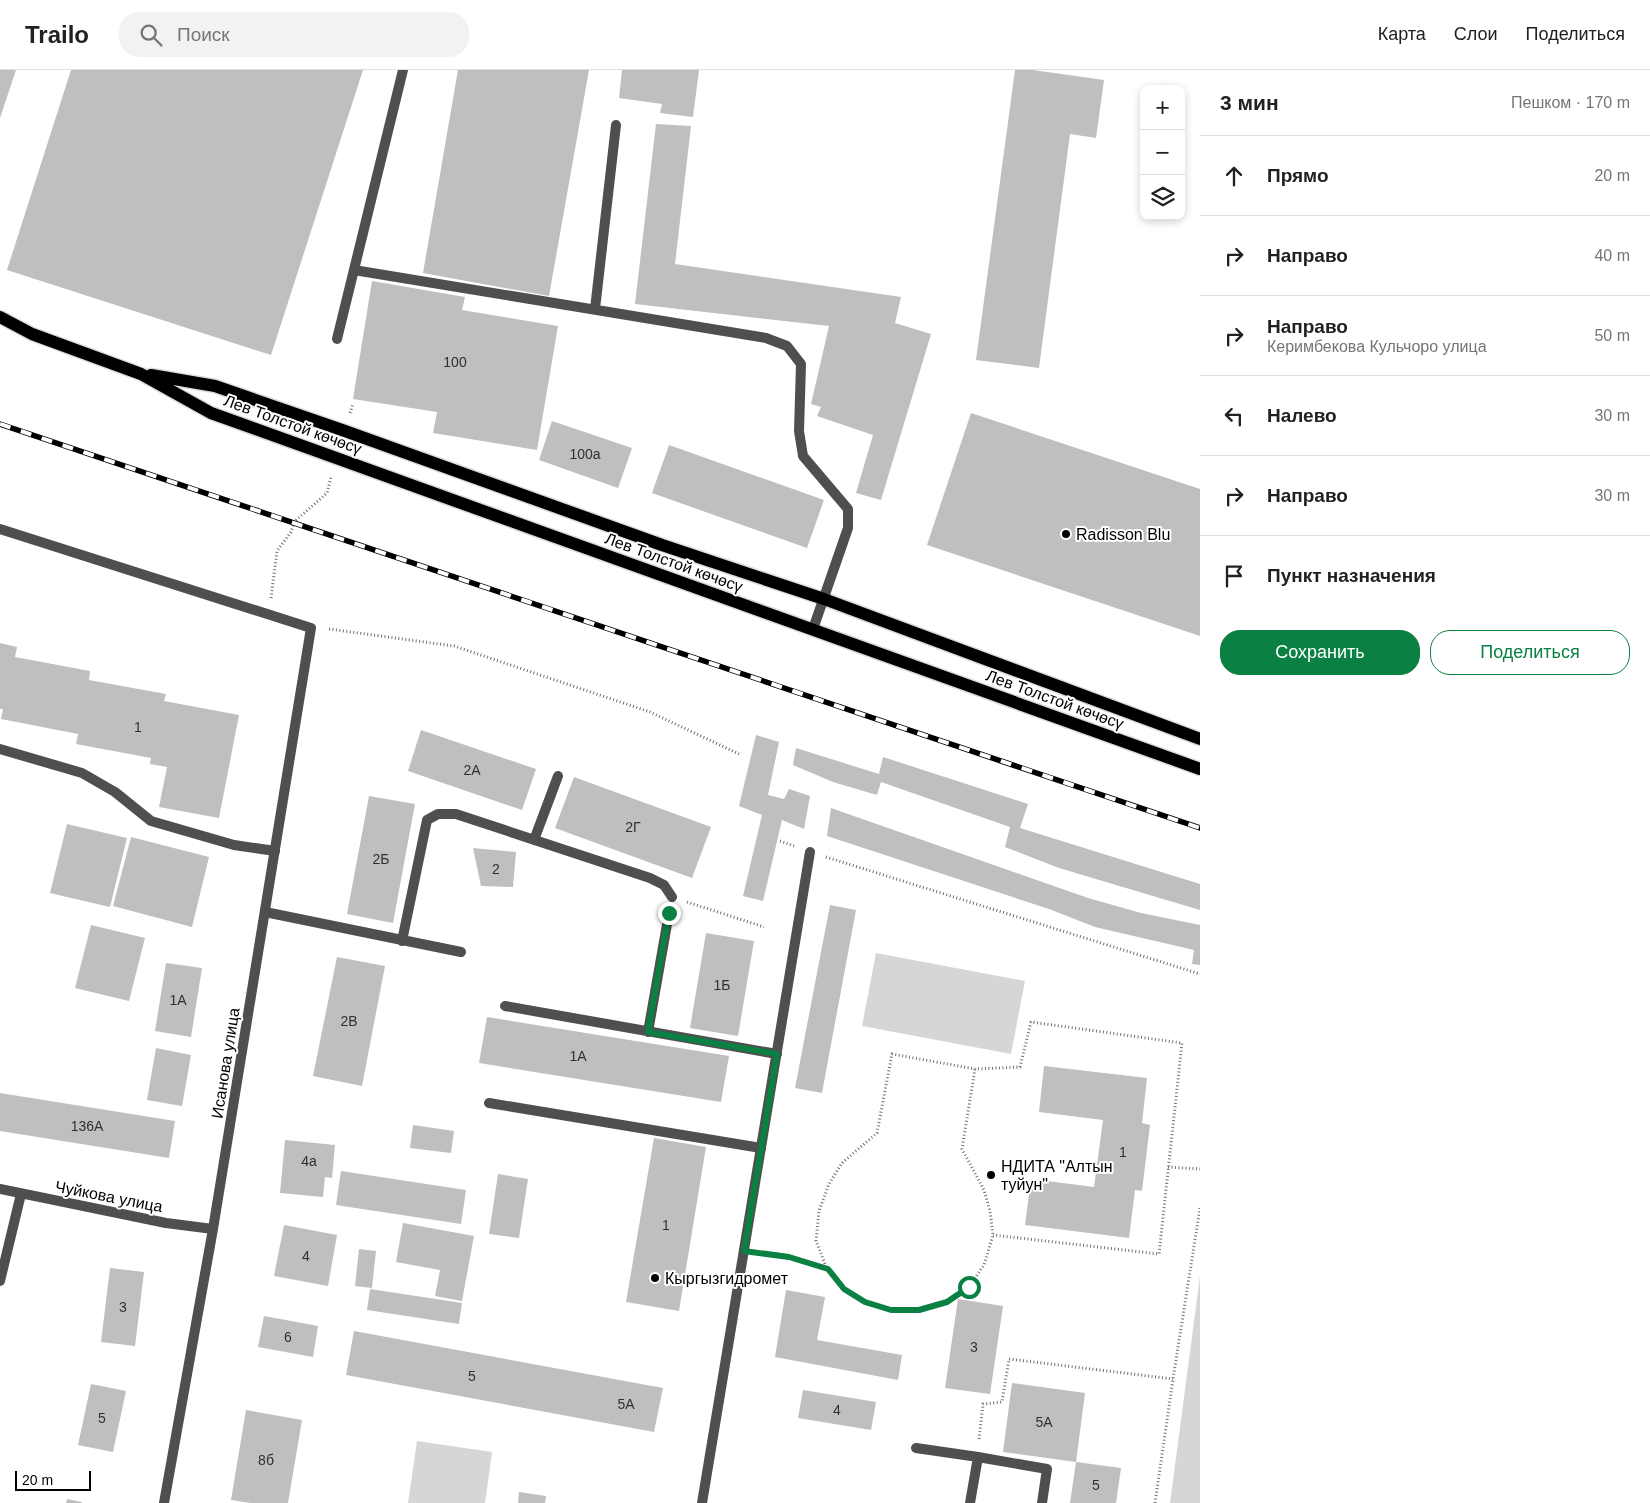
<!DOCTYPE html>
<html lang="ru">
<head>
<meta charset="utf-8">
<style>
	:root { --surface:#fff; --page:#f2f2f2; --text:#202124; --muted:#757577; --line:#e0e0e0; --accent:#0b8043 }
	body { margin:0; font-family:Arial,sans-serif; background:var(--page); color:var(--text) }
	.controls { position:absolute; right:15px; top:15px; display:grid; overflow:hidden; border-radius:10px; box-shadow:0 2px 8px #0003 }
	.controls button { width:45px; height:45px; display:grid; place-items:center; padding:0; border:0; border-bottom:1px solid var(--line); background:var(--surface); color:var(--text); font:25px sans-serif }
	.scale { position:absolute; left:15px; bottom:12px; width:76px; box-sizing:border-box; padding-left:5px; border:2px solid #000; border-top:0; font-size:14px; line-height:18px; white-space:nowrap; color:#000; -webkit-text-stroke:4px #fff; paint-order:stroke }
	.stop { position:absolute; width:15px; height:15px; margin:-11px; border:4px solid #0b8043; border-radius:50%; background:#fff }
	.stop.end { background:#0b8043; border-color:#fff; box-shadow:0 1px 5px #0008 }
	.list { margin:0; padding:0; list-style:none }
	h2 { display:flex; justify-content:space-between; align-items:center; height:65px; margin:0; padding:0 20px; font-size:21px }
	h2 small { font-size:16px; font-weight:400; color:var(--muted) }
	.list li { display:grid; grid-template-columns:32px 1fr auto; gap:15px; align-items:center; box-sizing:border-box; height:80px; padding:0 20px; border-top:1px solid var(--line) }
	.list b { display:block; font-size:19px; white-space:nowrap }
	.list p { margin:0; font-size:16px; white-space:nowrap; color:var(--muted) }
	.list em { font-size:16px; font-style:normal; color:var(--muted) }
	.actions { display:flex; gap:10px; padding:15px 20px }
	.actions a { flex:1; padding:11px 0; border:1px solid var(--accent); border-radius:20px; text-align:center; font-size:18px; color:var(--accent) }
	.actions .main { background:var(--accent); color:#fff }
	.icon { flex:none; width:28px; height:28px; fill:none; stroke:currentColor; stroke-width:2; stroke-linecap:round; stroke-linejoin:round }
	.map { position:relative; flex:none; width:1200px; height:1433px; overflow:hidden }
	header { display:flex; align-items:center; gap:30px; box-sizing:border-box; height:70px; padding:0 25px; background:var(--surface); border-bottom:1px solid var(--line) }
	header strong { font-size:24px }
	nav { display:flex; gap:28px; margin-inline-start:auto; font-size:18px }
	.search { width:350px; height:45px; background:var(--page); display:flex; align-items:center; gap:12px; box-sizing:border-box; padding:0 18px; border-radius:20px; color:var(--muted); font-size:19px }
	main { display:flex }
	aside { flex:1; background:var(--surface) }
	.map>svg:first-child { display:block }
	.green { fill:#d6d6d6 }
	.building { fill:#bfbfbf }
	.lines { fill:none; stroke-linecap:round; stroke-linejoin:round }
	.primary-casing { stroke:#dbdbdb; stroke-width:15 }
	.path { stroke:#717171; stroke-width:3; stroke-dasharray:1 2.5; stroke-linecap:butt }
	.lane { stroke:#4f4f4f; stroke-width:10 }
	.street { stroke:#4f4f4f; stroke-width:10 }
	.primary { stroke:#000; stroke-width:12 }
	.rail-casing { stroke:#000; stroke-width:5.5 }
	.rail { stroke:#fff; stroke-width:4; stroke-dasharray:11; stroke-linecap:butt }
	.route { stroke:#0b8043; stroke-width:6 }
	.poi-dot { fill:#000; stroke:#fff; stroke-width:2 }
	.labels { text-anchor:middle; stroke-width:4; stroke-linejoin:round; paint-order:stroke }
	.number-label { font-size:14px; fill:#303030 }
	.street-label { font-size:16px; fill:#000; stroke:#fff }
	.poi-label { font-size:16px; fill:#000; stroke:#fff; text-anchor:start }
</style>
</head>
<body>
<header>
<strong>Trailo</strong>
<div class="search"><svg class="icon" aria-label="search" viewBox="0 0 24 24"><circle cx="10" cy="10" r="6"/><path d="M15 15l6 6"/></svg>Поиск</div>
<nav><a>Карта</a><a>Слои</a><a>Поделиться</a></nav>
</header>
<main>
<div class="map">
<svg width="1200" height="1433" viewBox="0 0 1200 1433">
	<rect width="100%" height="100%" fill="#fff"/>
	<path class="green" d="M876,883L1025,911L1011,984L862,956Z
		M1200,1206V1433H1170Z
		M417,1371L492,1382L485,1433H408Z"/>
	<path class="building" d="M0,0H16L0,48Z
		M71,0H363L271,285L7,200Z
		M458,0H589L549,226L423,203Z
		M622,0H699L693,47L660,43L662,34L619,28Z
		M1015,0H1033L1104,10L1096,68L1070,64L1039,298L976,290Z
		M656,54L691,56L675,194L901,227L895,253L931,264L881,430L856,423L873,365L817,346L821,337L811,334L829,256L635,234Z
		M372,211L465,227L462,240L558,256L537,380L433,363L437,342L353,329Z
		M971,343L1200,419V566L927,475Z
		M552,351L632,378L618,418L539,390Z
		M669,375L824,430L807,478L652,423Z
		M0,573L17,577L15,587L90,601L89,610L166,624L164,631L239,645L219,748L159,737L167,697L150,694L151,688L76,674L78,664L1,649L3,639H0Z
		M421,660L536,699L522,740L408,701Z
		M756,665L779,672L768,725L784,729L789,719L810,726L804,759L782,750L763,831L743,826L762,745L739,736Z
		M796,678L879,704L883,687L1028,734L1020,758L1200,814V840L1059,798L1005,777L1010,757L881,712L877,725L833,712L793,695Z
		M574,707L711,757L692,808L555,758Z
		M369,726L415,734L393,853L347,844Z
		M831,738L1088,828L1141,843L1200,855V895L1192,894L1194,880L1095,857L1049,839L827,766Z
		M67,754L127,768L110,837L50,823Z
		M131,767L209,787L192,857L113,836Z
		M473,778L516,782L513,817L481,816Z
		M830,835L856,840L822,1023L795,1018Z
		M91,855L145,868L129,931L75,918Z
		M706,863L754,871L738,966L690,958Z
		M337,887L385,896L362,1016L313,1006Z
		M166,893L202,898L191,967L155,961Z
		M487,947L729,986L721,1032L479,993Z
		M156,978L191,985L182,1036L147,1030Z
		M1044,996L1147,1008L1142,1053L1150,1055L1142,1121L1135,1120L1129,1168L1025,1155L1031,1109L1094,1117L1103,1050L1039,1042Z
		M0,1023L175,1051L169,1088L0,1061Z
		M413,1055L454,1061L451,1083L410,1078Z
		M654,1068L706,1077L679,1241L626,1232Z
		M285,1070L335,1075L332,1108L325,1107L323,1127L280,1123Z
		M341,1101L466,1120L461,1154L336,1135Z
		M498,1104L528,1109L519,1168L489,1164Z
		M403,1153L474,1166L462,1231L435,1226L440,1200L396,1192Z
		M284,1155L337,1165L328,1216L274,1206Z
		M359,1179L376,1181L372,1218L355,1216Z
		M110,1198L144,1202L135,1276L101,1272Z
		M370,1219L462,1233L459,1254L367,1240Z
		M786,1220L825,1227L817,1270L902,1285L898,1310L775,1287Z
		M958,1229L1003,1236L990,1324L945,1318Z
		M264,1246L318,1256L313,1287L258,1277Z
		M354,1261L663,1318L654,1362L346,1305Z
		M1012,1313L1085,1323L1076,1392L1003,1382Z
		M91,1314L126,1321L113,1382L78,1375Z
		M803,1320L876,1332L871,1360L798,1348Z
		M246,1340L302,1350L288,1433H250L231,1430Z
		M1076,1392L1121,1398L1116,1433H1070Z
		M519,1422L546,1426L545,1433H518Z
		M67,1429L82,1432V1433H66Z"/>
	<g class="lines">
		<g class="primary-casing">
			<path id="primary" d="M0,247L32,264L141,304L211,343L1200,699
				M151,305L215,316L345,361L662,475L824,529L1200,669"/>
		</g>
		<path class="path" d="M350,343L353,334
			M271,528L277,481L291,462L294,452L327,423L331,407
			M329,559L454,576L650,642L739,684
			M780,771L794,776
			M826,787L1200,904
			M687,832L764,857
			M975,999L962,1079L984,1120L990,1141L993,1165L984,1195L969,1217L947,1232L919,1240H891L865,1232L844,1219L827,1199L816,1171L819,1141L829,1114L842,1093L877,1063L892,984L975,999L1020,997L1031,952L1182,973L1159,1184L993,1165
			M1168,1097L1200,1099
			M760,1183L789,1187L827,1199
			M979,1369L983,1334L1002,1332L1009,1289L1173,1309
			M1155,1433L1173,1309L1200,1138"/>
		<path class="lane" d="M354,200L766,268L787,276L801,294L799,361L803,386L848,439V458L813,559
			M595,239L616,55
			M337,269L403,0
			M0,679L82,703L115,722L151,751L234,775L275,781
			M534,770L558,706
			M265,842L461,882
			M402,871L427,750L438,744H456L650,808L664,815L672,827
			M505,936L777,984
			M648,962L669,843
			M489,1033L761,1078
			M0,1211L21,1124
			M916,1378L978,1387
			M970,1433L978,1387L1047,1399L1042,1433"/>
		<path class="street" d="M0,459L311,558L213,1159L164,1433
			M0,1119L166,1153L213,1159
			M702,1433L810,782"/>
		<use href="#primary" class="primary"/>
		<g class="rail-casing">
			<path id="rail" d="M0,354L1200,758"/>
		</g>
		<use href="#rail" class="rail"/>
	</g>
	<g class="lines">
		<path class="route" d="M669,843L648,962L777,984L744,1181L789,1187L828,1199L844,1219L865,1232L891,1240H919L947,1232L969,1217"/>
	</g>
	<g class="poi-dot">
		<circle cx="1066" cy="464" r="5"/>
		<circle cx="991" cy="1105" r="5"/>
		<circle cx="655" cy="1208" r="5"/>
	</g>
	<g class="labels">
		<g class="number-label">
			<text x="455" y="297">100</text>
			<text x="585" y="389">100a</text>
			<text x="138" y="662">1</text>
			<text x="472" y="705">2А</text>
			<text x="633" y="762">2Г</text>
			<text x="381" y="794">2Б</text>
			<text x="496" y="804">2</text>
			<text x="722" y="920">1Б</text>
			<text x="178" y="935">1А</text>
			<text x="349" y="956">2В</text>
			<text x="578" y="991">1А</text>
			<text x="87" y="1061">136А</text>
			<text x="1123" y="1087">1</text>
			<text x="309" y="1096">4а</text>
			<text x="666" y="1160">1</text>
			<text x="306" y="1191">4</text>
			<text x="123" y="1242">3</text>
			<text x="288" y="1272">6</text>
			<text x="974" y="1282">3</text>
			<text x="472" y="1311">5</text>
			<text x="626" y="1339">5А</text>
			<text x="837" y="1345">4</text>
			<text x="102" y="1353">5</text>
			<text x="1044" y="1357">5А</text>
			<text x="266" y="1395">8б</text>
			<text x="1096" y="1420">5</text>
		</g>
		<g class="street-label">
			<text transform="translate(293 354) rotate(20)" y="6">Лев Толстой көчөсү</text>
			<text transform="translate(674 492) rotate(20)" y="6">Лев Толстой көчөсү</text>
			<text transform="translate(1055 629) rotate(20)" y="6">Лев Толстой көчөсү</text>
			<text transform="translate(225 993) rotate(-81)" y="6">Исанова улица</text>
			<text transform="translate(109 1126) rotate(11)" y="6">Чуйкова улица</text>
		</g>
		<g class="poi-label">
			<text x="1076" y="470">Radisson Blu</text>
			<text x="1001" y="1102">НДИТА "Алтын<tspan x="1001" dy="18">туйун"</tspan></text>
			<text x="665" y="1214">Кыргызгидромет</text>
		</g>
	</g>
</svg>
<div class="controls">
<button>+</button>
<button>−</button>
<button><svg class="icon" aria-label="layers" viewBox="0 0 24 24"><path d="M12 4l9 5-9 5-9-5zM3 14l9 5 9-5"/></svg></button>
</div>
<div class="scale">20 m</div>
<div class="stop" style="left:969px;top:1217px"></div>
<div class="stop end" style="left:669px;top:843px"></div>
</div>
<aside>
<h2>3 мин<small>Пешком · 170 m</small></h2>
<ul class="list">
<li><svg class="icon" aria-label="ahead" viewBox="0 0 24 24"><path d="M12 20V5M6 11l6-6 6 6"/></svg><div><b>Прямо</b></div><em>20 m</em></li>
<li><svg class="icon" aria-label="right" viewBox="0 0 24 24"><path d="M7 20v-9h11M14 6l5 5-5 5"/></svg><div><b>Направо</b></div><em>40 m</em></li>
<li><svg class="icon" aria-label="right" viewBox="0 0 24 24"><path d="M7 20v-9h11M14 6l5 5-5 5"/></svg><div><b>Направо</b><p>Керимбекова Кульчоро улица</p></div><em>50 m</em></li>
<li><svg class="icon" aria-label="left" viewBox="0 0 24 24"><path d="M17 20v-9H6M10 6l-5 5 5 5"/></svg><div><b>Налево</b></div><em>30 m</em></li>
<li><svg class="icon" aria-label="right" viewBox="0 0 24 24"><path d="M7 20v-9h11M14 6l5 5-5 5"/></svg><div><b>Направо</b></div><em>30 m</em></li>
<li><svg class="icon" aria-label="arrive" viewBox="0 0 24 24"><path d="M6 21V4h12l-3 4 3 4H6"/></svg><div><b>Пункт назначения</b></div></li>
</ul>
<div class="actions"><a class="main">Сохранить</a><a>Поделиться</a></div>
</aside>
</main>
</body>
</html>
